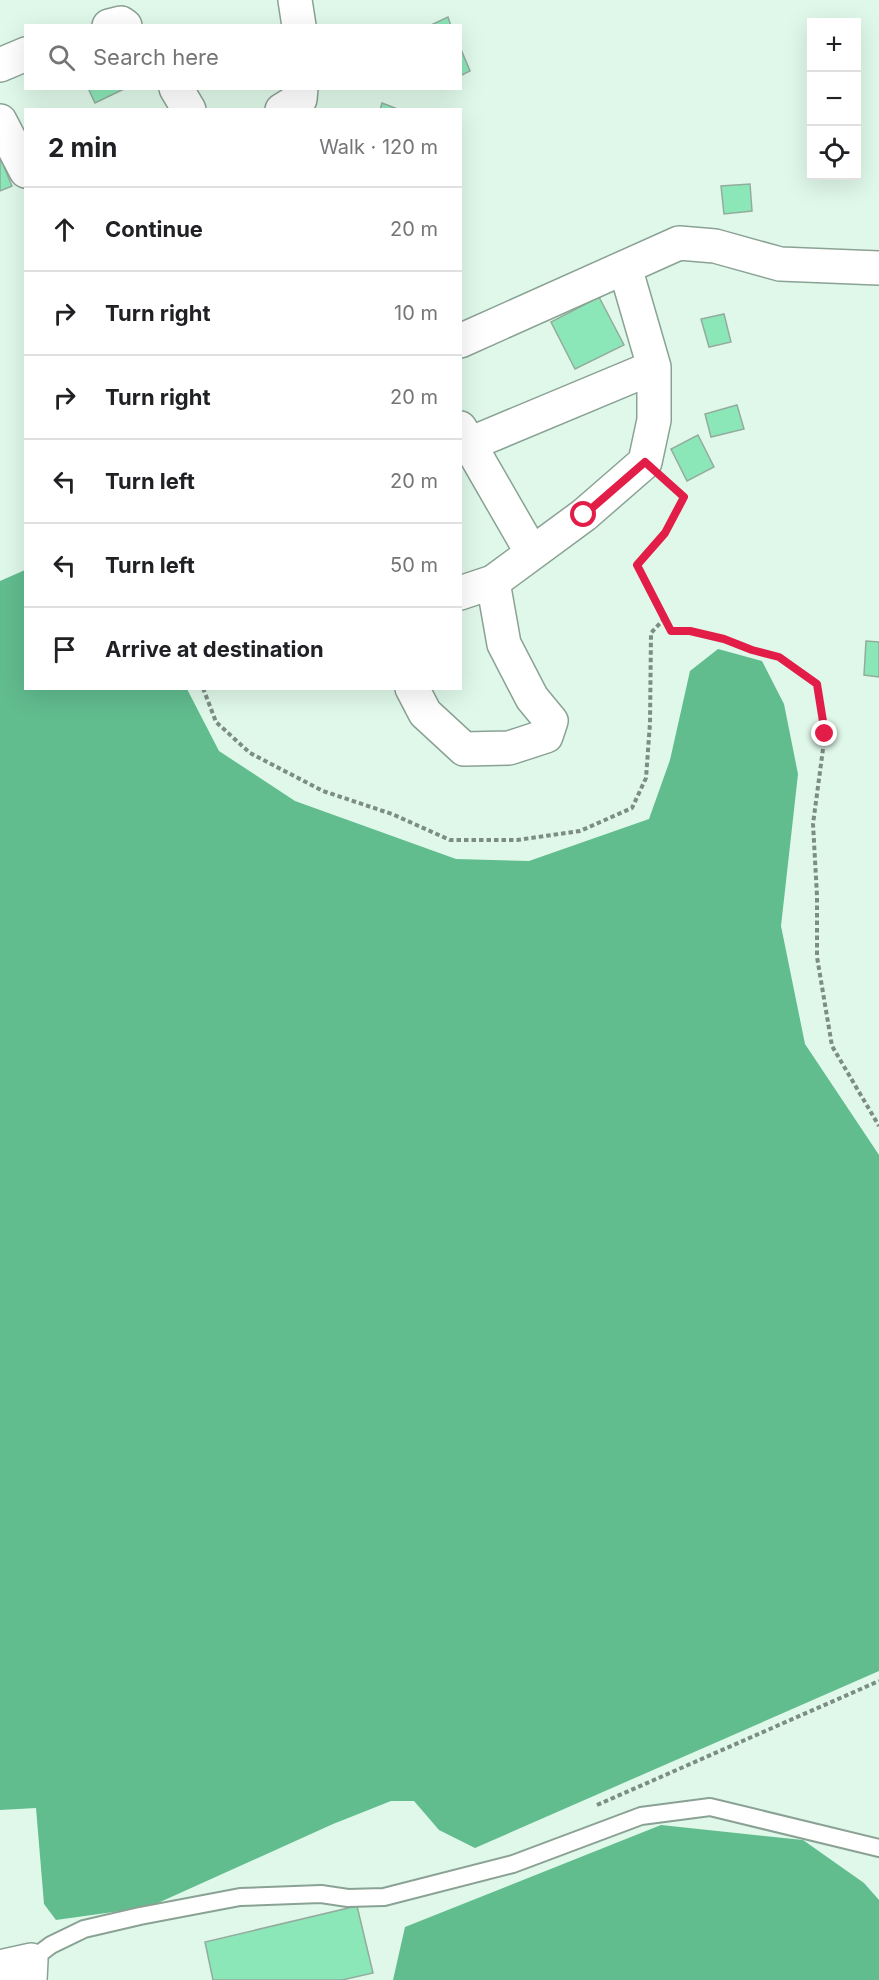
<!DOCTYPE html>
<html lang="en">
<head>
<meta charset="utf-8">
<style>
	:root { --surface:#fff; --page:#f2f2f2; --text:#202124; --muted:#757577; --line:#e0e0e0 }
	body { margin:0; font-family:Inter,sans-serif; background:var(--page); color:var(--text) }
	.controls { position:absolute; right:18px; top:18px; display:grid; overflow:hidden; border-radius:0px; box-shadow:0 6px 24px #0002 }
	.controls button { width:54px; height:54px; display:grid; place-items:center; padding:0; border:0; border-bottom:2px solid var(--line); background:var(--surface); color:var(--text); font:30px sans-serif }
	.stop { position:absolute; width:18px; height:18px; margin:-14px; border:4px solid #e11d48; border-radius:50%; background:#fff }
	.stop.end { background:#e11d48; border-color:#fff; box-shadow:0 2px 6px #0008 }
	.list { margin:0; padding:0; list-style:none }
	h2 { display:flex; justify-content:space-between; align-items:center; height:78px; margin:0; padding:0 24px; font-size:26px }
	h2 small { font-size:20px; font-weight:400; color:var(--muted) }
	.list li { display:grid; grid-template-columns:39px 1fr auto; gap:18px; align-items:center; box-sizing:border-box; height:84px; padding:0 24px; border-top:2px solid var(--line) }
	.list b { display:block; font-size:22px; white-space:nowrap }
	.list em { font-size:20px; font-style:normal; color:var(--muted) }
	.icon { flex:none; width:33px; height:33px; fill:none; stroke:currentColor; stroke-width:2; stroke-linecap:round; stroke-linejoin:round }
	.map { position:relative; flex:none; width:879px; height:1980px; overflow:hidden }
	.search { position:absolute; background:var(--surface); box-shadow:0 6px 24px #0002; left:24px; top:24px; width:438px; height:66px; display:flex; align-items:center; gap:15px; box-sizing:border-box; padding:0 21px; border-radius:0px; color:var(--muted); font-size:22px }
	.panel { position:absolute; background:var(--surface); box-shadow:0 6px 24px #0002; left:24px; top:108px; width:438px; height:582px; border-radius:0px }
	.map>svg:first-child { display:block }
	.water { fill:#61bc8e }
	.building { fill:#8be7b7; stroke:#94ac9e; stroke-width:1.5 }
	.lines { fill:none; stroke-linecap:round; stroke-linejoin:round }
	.service-casing { stroke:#8aa294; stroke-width:20 }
	.minor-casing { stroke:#8aa294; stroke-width:36 }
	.path { stroke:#7c8d83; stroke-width:4; stroke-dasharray:4.5 3; stroke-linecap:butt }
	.service { stroke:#fff; stroke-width:16 }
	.minor { stroke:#fff; stroke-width:33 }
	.route { stroke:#e11d48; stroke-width:8 }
</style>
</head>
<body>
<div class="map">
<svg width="879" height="1980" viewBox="0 0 879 1980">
	<rect width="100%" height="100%" fill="#dff8e9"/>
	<path class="water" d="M25,570L26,688L187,689L219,751L295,801L456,859L529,861L649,819L670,760L690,671L718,649L762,661L784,704L798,774L781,926L805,1044L879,1155V1671L475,1848L439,1830L414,1801H391L333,1824L149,1907L56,1920L44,1904L36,1808L0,1810V581Z
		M661,1825L803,1840L864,1883L879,1900V1980H393L405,1927Z"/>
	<path class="building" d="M448,17L451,26H429Z
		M460,47L470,71L460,76Z
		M88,88H126L95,103Z
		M382,103L400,110H380Z
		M0,157L12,186L0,191Z
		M750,184L752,211L724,214L721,186Z
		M599,297L624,345L575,369L551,322Z
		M724,314L731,342L709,347L701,319Z
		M737,405L744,429L711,437L705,414Z
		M698,435L714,467L687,481L671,449Z
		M866,641L879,642V677L864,675Z
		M357,1906L373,1973L342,1980H213L205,1942Z"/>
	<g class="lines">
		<g class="service-casing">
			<path id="service" d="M31,1960L51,1945L84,1929L140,1916L240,1897L321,1894L348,1898L384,1897L513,1864L641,1816L710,1807L879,1848"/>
		</g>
		<g class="minor-casing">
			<path id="minor" d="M295,0L299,26
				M109,26L121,23L125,26
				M0,65L26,54
				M176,88L189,110
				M282,110L300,99L301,88
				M0,121L26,171
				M460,341L679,243L715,246L780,264L879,268
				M460,428L532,553
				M460,448L654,367
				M460,593L493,582L584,515L645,462L654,420V367L625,267
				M412,688L425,713L464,749L509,748L546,736L551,721L532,698L504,644L493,582
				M0,1967L31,1960L30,1980"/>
		</g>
		<path class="path" d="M667,481L684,497L665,533L637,565L671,631H690L724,639L752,650L779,657L817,684L825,734L813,824L817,896V957L832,1046L879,1126
			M203,688L216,722L250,753L323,791L392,814L450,840H517L580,831L632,808L646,778L650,723L651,633L664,619
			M597,1805L879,1681"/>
		<use href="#service" class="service"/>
		<use href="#minor" class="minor"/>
	</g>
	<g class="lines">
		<path class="route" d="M584,515L645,462L684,497L665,533L637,565L671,631H690L724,639L752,650L779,657L817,684L825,734"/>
	</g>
</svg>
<div class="controls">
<button>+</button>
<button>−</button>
<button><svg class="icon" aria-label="locate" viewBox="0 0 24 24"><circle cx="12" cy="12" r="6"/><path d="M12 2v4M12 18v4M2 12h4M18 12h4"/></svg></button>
</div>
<div class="stop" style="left:584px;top:515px"></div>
<div class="stop end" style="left:825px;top:734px"></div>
<div class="search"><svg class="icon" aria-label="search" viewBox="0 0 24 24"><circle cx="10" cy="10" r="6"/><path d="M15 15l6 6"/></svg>Search here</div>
<section class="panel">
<h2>2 min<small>Walk · 120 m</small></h2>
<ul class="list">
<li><svg class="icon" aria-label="ahead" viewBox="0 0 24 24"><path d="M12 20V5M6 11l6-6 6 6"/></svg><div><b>Continue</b></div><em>20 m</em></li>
<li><svg class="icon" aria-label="right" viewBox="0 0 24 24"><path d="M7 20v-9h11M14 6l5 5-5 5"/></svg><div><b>Turn right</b></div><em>10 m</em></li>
<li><svg class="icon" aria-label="right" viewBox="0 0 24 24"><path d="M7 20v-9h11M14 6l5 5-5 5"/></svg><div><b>Turn right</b></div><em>20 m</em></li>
<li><svg class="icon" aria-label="left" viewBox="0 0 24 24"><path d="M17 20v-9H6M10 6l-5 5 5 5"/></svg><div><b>Turn left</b></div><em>20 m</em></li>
<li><svg class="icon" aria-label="left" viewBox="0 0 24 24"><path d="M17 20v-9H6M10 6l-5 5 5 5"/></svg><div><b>Turn left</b></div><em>50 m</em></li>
<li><svg class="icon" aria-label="arrive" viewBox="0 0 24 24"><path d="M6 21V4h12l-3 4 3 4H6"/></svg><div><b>Arrive at destination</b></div></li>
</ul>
</section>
</div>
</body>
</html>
